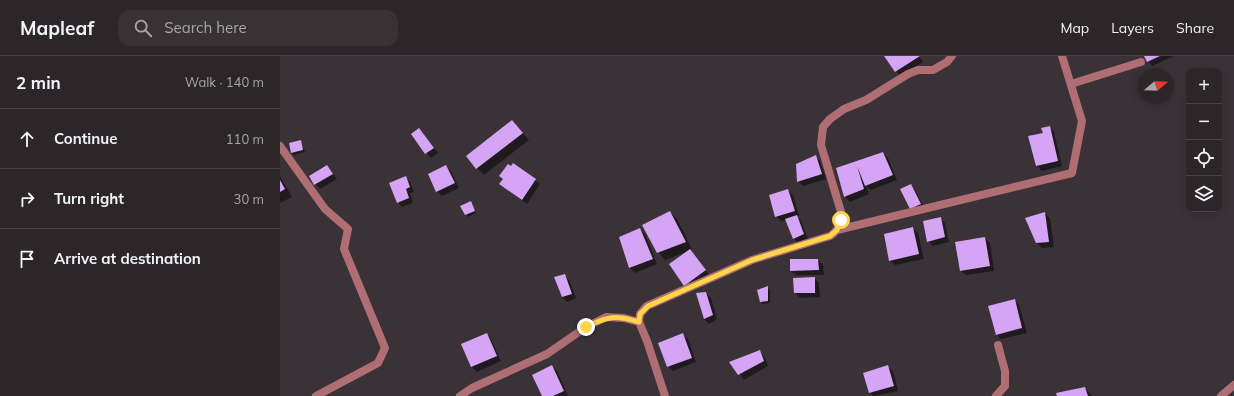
<!DOCTYPE html>
<html lang="en">
<head>
<meta charset="utf-8">
<style>
	:root { --surface:#2c2629; --page:#383235; --text:#f1f3f6; --muted:#a6a5a8; --line:#484346 }
	body { margin:0; font-family:Mulish,sans-serif; background:var(--page); color:var(--text) }
	.controls { position:absolute; right:12px; top:12px; display:grid; overflow:hidden; border-radius:8px; box-shadow:0 2px 10px #0003 }
	.controls button { width:36px; height:36px; display:grid; place-items:center; padding:0; border:0; border-bottom:1px solid var(--line); background:var(--surface); color:var(--text); font:20px sans-serif }
	.compass { position:absolute; left:858px; top:12px; width:36px; height:36px; border-radius:50%; background:var(--surface); box-shadow:0 2px 10px #0003; rotate:71deg }
	.stop { position:absolute; width:12px; height:12px; margin:-9px; border:3px solid #ffd54a; border-radius:50%; background:#fff }
	.stop.end { background:#ffd54a; border-color:#fff; box-shadow:0 1px 4px #0008 }
	.list { margin:0; padding:0; list-style:none }
	h2 { display:flex; justify-content:space-between; align-items:center; height:52px; margin:0; padding:0 16px; font-size:17px }
	h2 small { font-size:13px; font-weight:400; color:var(--muted) }
	.list li { display:grid; grid-template-columns:26px 1fr auto; gap:12px; align-items:center; box-sizing:border-box; height:60px; padding:0 16px; border-top:1px solid var(--line) }
	.list b { display:block; font-size:15px; white-space:nowrap }
	.list em { font-size:13px; font-style:normal; color:var(--muted) }
	.icon { flex:none; width:22px; height:22px; fill:none; stroke:currentColor; stroke-width:2; stroke-linecap:round; stroke-linejoin:round }
	.map { position:relative; flex:none; width:954px; height:340px; overflow:hidden }
	header { display:flex; align-items:center; gap:24px; box-sizing:border-box; height:56px; padding:0 20px; background:var(--surface); border-bottom:1px solid var(--line) }
	header strong { font-size:19px }
	nav { display:flex; gap:22px; margin-inline-start:auto; font-size:14px }
	.search { width:280px; height:36px; background:var(--page); display:flex; align-items:center; gap:10px; box-sizing:border-box; padding:0 14px; border-radius:12px; color:var(--muted); font-size:15px }
	main { display:flex }
	aside { flex:1; background:var(--surface) }
	.map>svg:first-child { display:block }
	.shadow { fill:#0007 }
	.building { fill:#d5a4f5 }
	.lines { fill:none; stroke-linecap:round; stroke-linejoin:round }
	.minor { stroke:#ae6e73; stroke-width:8 }
	.route { stroke:#ffd54a; stroke-width:5 }
</style>
</head>
<body>
<header>
<strong>Mapleaf</strong>
<div class="search"><svg class="icon" aria-label="search" viewBox="0 0 24 24"><circle cx="10" cy="10" r="6"/><path d="M15 15l6 6"/></svg>Search here</div>
<nav><a>Map</a><a>Layers</a><a>Share</a></nav>
</header>
<main>
<aside>
<h2>2 min<small>Walk · 140 m</small></h2>
<ul class="list">
<li><svg class="icon" aria-label="ahead" viewBox="0 0 24 24"><path d="M12 20V5M6 11l6-6 6 6"/></svg><div><b>Continue</b></div><em>110 m</em></li>
<li><svg class="icon" aria-label="right" viewBox="0 0 24 24"><path d="M7 20v-9h11M14 6l5 5-5 5"/></svg><div><b>Turn right</b></div><em>30 m</em></li>
<li><svg class="icon" aria-label="arrive" viewBox="0 0 24 24"><path d="M6 21V4h12l-3 4 3 4H6"/></svg><div><b>Arrive at destination</b></div></li>
</ul>
</aside>
<div class="map">
<svg width="954" height="340" viewBox="0 0 954 340">
	<rect width="100%" height="100%" fill="#3b3237"/>
	<path class="shadow" d="M605,0H639L643,6L620,20Z
		M866,0H894L872,10Z
		M232,65L249,84L204,119L197,112Z
		M770,71L774,76L782,110L762,115L757,110L750,81L764,78Z
		M143,78L158,97L151,102L132,79Z
		M20,85L25,96L14,99L12,97Z
		M603,97L608,102L617,124L591,134L586,129L589,138L570,146L565,141L557,113Z
		M536,101L540,105L546,123L523,130L518,125Z
		M47,110L57,123L40,133L30,121Z
		M166,110L171,115L179,132L162,140L157,135Z
		M0,120L12,141L0,147Z
		M125,122L130,126L134,136L130,137L133,147L122,151L118,146Z
		M255,124L260,128L247,148L220,128Z
		M631,129L635,134L645,153L631,152Z
		M508,134L513,139L519,160H517L521,165L528,183L518,187L513,182L506,164L501,165L496,160Z
		M191,147L196,157L188,161L182,151Z
		M390,156L397,163L412,193L410,194L430,220L405,229L409,195L385,204L378,196Z
		M765,157L770,162L774,191L762,192L757,187Z
		M660,162L665,167L669,186L653,190L648,185Z
		M633,172L638,177L644,203L615,209L610,204Z
		M360,173L365,178L377,208L355,217L350,212L341,182Z
		M705,182L710,187L714,215L686,219L681,215Z
		M538,204L543,209L544,219H516L511,215Z
		M284,219L289,224L296,242L287,246L282,241Z
		M534,222L539,227L540,241L520,242L515,237Z
		M488,232L490,234V247L483,248L481,246Z
		M426,237L431,242L437,263L429,268L424,263L417,238Z
		M735,245L739,249L747,277L721,283L716,278Z
		M207,278L211,283L221,305L197,316L192,311L182,288Z
		M403,279L408,283L416,306L393,315L388,310Z
		M480,295L484,300L488,310L464,324L451,307Z
		M272,310L277,315L288,340H263Z
		M608,311L613,315L618,335L593,340L590,337Z
		M805,332L812,340H778Z"/>
	<path class="building" d="M604,0H640L615,16Z
		M864,0H880L867,6Z
		M232,64L243,77L196,113L186,100Z
		M770,70L778,105L756,110L748,80L763,77L761,72Z
		M139,72L154,92L145,98L131,78Z
		M21,84L23,94L11,97L9,87Z
		M603,96L613,119L585,130L577,110L584,133L564,141L556,112Z
		M536,99L542,118L517,126L516,108Z
		M233,107L256,123L242,144L219,128L223,123L219,120L228,108L231,110Z
		M47,109L53,118L34,129L29,120Z
		M166,109L175,127L156,136L148,118Z
		M126,120L130,131L126,133L129,142L117,147L109,127Z
		M0,124L5,133L0,136Z
		M631,128L641,148L630,153L620,133Z
		M508,133L515,155L495,161L489,139Z
		M191,145L195,155L185,159L180,150Z
		M390,155L406,186L377,197L362,169Z
		M765,156L769,186L756,187L745,162Z
		M517,159L524,178L513,183L505,163Z
		M661,161L665,181L647,186L643,165Z
		M633,171L639,198L609,205L604,178Z
		M360,172L373,203L349,212L339,181Z
		M705,181L710,210L680,215L675,186Z
		M410,193L426,214L404,230L389,208Z
		M510,203H538L539,214L510,215Z
		M285,218L292,238L282,241L274,221Z
		M535,221V237H514L513,222Z
		M488,230V245L480,246L477,234Z
		M426,236L433,259L424,263L416,237Z
		M735,243L742,272L716,279L708,250Z
		M207,277L217,300L191,311L181,288Z
		M403,277L412,302L387,311L378,287Z
		M480,294L484,305L458,319L449,306Z
		M272,309L284,335L273,340H262L252,319Z
		M608,309L614,330L589,337L583,317Z
		M805,331L808,340H777L776,337Z"/>
	<g class="lines">
		<path class="minor" d="M791,28L861,6
			M0,90L45,153L68,173L64,193L105,292L98,307L36,340
			M557,174L792,117L802,65L782,0
			M180,340L192,332L267,298L306,271L326,261L344,262L359,266
			M385,340L367,285L359,266L360,258L367,250L472,204L550,180C559,174 561,167 561,156L541,89L543,71L550,63L564,53L586,44L628,18L638,14H653L667,6L672,0
			M716,340L725,330V315L718,289
			M941,340L954,329"/>
	</g>
	<g class="lines">
		<path class="route" d="M306,271C328,260 335,259 359,266L360,258L368,250L472,204L550,180L557,174L561,164"/>
	</g>
</svg>
<div class="controls">
<button>+</button>
<button>−</button>
<button><svg class="icon" aria-label="locate" viewBox="0 0 24 24"><circle cx="12" cy="12" r="6"/><path d="M12 2v4M12 18v4M2 12h4M18 12h4"/></svg></button>
<button><svg class="icon" aria-label="layers" viewBox="0 0 24 24"><path d="M12 4l9 5-9 5-9-5zM3 14l9 5 9-5"/></svg></button>
</div>
<svg class="compass" viewBox="-18 -18 36 36"><path d="M0-13l5 13h-10z" fill="#e53935"/><path d="M0 13l5-13h-10z" fill="#a6a5a8"/></svg>
<div class="stop" style="left:561px;top:164px"></div>
<div class="stop end" style="left:306px;top:271px"></div>
</div>
</main>
</body>
</html>
